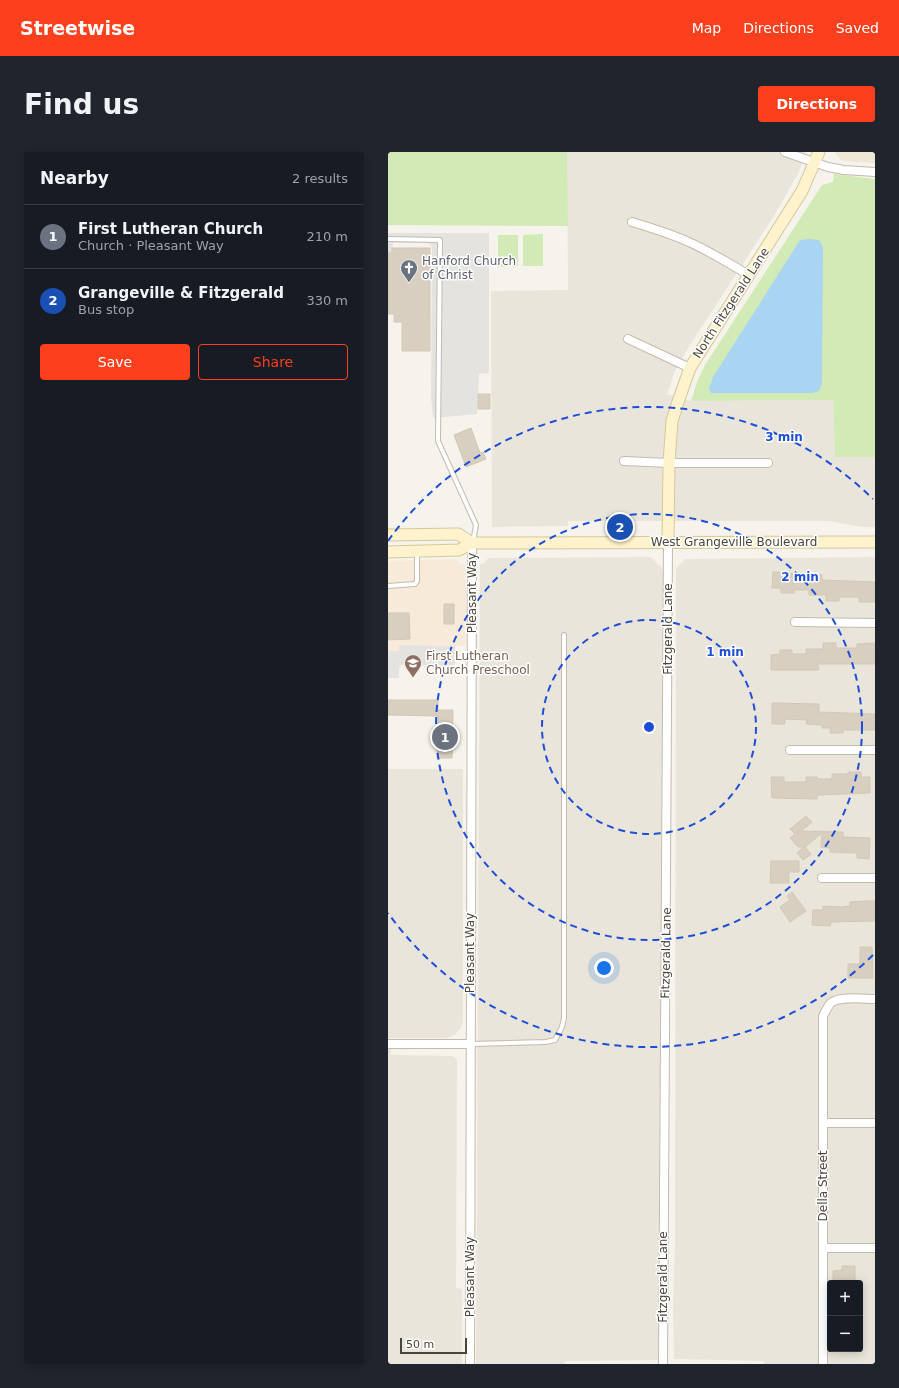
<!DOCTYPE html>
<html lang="en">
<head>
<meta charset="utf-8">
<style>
	:root { --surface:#171b24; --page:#20242c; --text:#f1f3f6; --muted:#9ea1a6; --line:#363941; --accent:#fc3f1d }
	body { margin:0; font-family:"DejaVu Sans",sans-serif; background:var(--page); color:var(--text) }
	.controls { position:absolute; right:12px; bottom:12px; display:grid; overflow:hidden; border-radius:4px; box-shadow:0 2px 10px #0003 }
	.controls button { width:36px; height:36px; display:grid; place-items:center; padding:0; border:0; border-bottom:1px solid var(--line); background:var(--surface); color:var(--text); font:20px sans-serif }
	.scale { position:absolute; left:12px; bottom:10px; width:67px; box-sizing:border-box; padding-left:4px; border:2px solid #4b4439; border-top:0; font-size:11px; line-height:14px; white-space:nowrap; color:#4b4439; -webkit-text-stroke:3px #fff; paint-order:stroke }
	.you { position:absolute; left:216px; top:816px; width:14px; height:14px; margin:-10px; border:3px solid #fff; border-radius:50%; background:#1a73e8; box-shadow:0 0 0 6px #1a73e833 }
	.badge { display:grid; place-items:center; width:26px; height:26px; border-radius:50%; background:var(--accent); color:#fff; font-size:13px; font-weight:700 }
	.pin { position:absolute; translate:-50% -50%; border:2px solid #fff; box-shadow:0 1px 4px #0006 }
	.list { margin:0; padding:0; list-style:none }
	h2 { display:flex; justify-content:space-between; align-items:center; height:52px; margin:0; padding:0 16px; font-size:17px }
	h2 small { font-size:13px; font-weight:400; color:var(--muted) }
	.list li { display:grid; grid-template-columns:26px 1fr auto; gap:12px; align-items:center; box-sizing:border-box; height:64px; padding:0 16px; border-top:1px solid var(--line) }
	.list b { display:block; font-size:15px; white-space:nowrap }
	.list p { margin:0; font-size:13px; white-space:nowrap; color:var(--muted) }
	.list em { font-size:13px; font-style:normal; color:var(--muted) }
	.actions { display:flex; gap:8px; padding:12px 16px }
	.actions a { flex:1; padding:9px 0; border:1px solid var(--accent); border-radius:4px; text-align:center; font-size:14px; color:var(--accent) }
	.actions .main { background:var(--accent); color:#fff }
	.map { position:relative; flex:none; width:487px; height:1212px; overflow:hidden; border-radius:4px }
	header { display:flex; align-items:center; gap:24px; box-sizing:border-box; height:56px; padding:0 20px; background:var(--accent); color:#fff }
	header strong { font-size:19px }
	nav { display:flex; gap:22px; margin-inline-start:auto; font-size:14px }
	.intro { display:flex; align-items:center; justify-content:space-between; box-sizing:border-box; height:96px; padding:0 24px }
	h1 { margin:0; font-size:28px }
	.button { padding:10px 18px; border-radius:4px; background:var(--accent); color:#fff; font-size:14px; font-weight:700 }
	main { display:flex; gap:24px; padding:0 24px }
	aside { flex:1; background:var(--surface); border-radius:4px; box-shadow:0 2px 10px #0003 }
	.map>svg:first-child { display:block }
	.residential { fill:#eae5da; fill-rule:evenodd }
	.commercial { fill:#f7ead8 }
	.education { fill:#efe8d6 }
	.green { fill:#d2eab5 }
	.parking { fill:#e5e3e0 }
	.water { fill:#a9d4f2 }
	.building { fill:#d8cfc1; stroke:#d3c7b4 }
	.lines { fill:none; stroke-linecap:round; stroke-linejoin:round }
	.lane-casing { stroke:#c2bbae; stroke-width:6 }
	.street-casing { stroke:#c2bbae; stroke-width:10 }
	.secondary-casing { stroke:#d6c79b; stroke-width:13 }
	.lane { stroke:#fff; stroke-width:4 }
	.street { stroke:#fff; stroke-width:8 }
	.secondary { stroke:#fff3cd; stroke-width:11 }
	.ring { fill:none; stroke:#1d4ed8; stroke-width:2; stroke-dasharray:7 5 }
	.labels { text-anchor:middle; stroke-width:3; stroke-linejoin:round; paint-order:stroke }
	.worship-label { font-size:12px; fill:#5b616d; stroke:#fff; text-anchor:start }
	.street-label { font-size:12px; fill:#4b4439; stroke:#fff }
	.education-label { font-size:12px; fill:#785e54; stroke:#fff; text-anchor:start }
	.centre { fill:#1d4ed8; stroke:#fff; stroke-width:2 }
	.ring-label { font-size:12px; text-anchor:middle; font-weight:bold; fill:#1d4ed8; stroke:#fff; stroke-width:3; stroke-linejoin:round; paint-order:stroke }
</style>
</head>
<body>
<header>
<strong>Streetwise</strong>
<nav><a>Map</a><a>Directions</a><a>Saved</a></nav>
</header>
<div class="intro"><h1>Find us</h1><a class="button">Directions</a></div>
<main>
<aside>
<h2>Nearby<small>2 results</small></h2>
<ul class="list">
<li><span class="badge" style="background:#6b7280">1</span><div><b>First Lutheran Church</b><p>Church · Pleasant Way</p></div><em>210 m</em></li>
<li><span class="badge" style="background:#1a4fb4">2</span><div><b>Grangeville &amp; Fitzgerald</b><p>Bus stop</p></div><em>330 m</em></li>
</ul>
<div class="actions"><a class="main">Save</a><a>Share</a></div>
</aside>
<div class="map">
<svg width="487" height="1212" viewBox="0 0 487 1212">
	<rect width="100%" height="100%" fill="#f6f3ec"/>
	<path class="residential" d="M179,0H418L410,22L384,67L300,196L286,221L279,242L303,249L445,248L447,305H487V375H475L440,369H180V374L104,375L103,139L180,138Z
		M263,405L270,413H272L275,419L270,1208L177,1209L176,1212H88L92,412H95L101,406Z
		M487,405V1212H376V1209L286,1207L285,1155L287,1091L288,417L297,407ZM442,1131H472V1197H442Z
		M0,617H75V869L73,876L67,883L58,886H0Z
		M0,897H3V903L64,904L68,906L69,909L68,1136L74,1137V1212H0Z"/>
	<path class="commercial" d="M68,407L72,412H77L79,453L78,494L11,493V499H0V409Z"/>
	<path class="education" d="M447,0H487V11L466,10L452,8Z"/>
	<path class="green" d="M0,0H179L180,74L0,73Z
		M446,22L487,27V305H447L445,248L303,249L309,230L317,213L434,33L445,30Z
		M155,82V114H135V83Z
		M110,83H130V114L110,115Z"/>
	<path class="parking" d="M0,81H101V221L91,222L89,262L45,266L43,244L44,96L42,92L38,91H5L4,101H0Z
		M11,493L67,494V514L13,513L11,516V526H0V499H11Z"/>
	<path class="water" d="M421,87L431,88L435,95L434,232L431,239L424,241H323L321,237L325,225L412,88Z"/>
	<path class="building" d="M4,96H42V199H14V170H6V162H0V101H4Z
		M90,242H102V257H90Z
		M83,276L92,301L95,300L98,307L78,315L66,283Z
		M385,420L434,423V428L487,430V450H471V445H451V449H438V443H421V438H406V441H393V436H384Z
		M56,452H66V472H56Z
		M0,461H21L22,487L0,488Z
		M435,491H448V496H469V492L487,491V512H430L431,518H383V503L392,502V498H404V502H418V497H435Z
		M0,548H50V558H65L64,606H49L50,564L0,563Z
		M384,551L431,552V560L487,562V578H455V581H442L443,576H434V573L418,572L419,568L397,567V572H384Z
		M460,620H473V625H482V641L429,643V647L384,646L383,625H396V630H418V625H429V627H444V622H460Z
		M418,664L424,670L413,679L455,680V685L482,686L481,707L469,706V701L442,700V696L433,695L434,681L417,695L423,702L415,708L409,701L416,695H410L402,686L407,682L402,677Z
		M383,709H411V720H401V731H382Z
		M404,740L418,759L402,770L392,755L402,748L399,744Z
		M478,749H487V769L443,770L442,774L424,773L425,758H435V754L453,755L462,754V750Z
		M472,795H484L485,826H460V812H472Z
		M454,1114H467V1131H445V1119L454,1118Z"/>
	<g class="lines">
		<g class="lane-casing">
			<path id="lane" d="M0,87L52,88L50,289L88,373L85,390
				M0,434L27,432L29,429V400
				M82,892L158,890L167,888L174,875L176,866V483"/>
		</g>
		<g class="street-casing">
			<path id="street" d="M397,0L440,15L456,18L487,20
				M244,70C264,76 284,82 303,91C323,100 342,112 361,123
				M240,187L302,216
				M236,309L281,311H380
				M407,470L487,471
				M402,598H487
				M434,726H487
				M0,892H82
				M436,971H487
				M435,1096H487
				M82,1212L84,391
				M275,1212L280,391
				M435,1212V864C438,859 440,853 444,850C453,844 477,847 487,847"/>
		</g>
		<g class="secondary-casing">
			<path id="secondary" d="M0,383L70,382L84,391
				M280,391L281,311L284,269L291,247L302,216L414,39L431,0
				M0,400L71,398L84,391L487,390"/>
		</g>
		<use href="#lane" class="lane"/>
		<use href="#street" class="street"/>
		<use href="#secondary" class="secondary"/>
	</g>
	<g class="ring">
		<circle cx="261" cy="575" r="107"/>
		<circle cx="261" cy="575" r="213"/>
		<path d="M485 803A320 320 0 0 1 0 761M0 389A320 320 0 0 1 485 347"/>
	</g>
	<defs>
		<g id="church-pin" transform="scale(0.9)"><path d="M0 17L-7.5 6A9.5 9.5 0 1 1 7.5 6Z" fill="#6b7280" stroke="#fff"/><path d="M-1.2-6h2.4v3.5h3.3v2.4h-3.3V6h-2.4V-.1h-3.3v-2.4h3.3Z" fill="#fff"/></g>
		<g id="school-pin" transform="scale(0.9)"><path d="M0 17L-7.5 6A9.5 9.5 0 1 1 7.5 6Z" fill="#8d6e63" stroke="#fff"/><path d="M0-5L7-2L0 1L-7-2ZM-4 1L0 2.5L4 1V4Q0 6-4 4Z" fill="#fff"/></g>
	</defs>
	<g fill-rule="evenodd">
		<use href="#church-pin" x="21" y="116"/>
		<use href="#school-pin" x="25" y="511"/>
	</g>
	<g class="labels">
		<g class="worship-label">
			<text x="34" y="113">Hanford Church<tspan x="34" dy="14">of Christ</tspan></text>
		</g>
		<g class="street-label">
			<text transform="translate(343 151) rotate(-57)" y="4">North Fitzgerald Lane</text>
			<text x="346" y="394">West Grangeville Boulevard</text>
			<text transform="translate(84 441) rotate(-90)" y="4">Pleasant Way</text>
			<text transform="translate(280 477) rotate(-90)" y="4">Fitzgerald Lane</text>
			<text transform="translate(82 801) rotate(-90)" y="4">Pleasant Way</text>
			<text transform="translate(278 801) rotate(-89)" y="4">Fitzgerald Lane</text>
			<text transform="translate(435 1034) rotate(-90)" y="4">Della Street</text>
			<text transform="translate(82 1125) rotate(-90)" y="4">Pleasant Way</text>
			<text transform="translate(275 1125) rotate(-90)" y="4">Fitzgerald Lane</text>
		</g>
		<g class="education-label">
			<text x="38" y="508">First Lutheran<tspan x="38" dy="14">Church Preschool</tspan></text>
		</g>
	</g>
	<circle cx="261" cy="575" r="6" class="centre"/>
	<g class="ring-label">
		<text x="396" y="289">3 min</text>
		<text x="412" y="429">2 min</text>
		<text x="337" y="504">1 min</text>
	</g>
</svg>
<div class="controls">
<button>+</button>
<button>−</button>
</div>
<div class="scale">50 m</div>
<div class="you"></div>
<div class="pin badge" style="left:57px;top:585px;background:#6b7280">1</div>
<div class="pin badge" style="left:232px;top:375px;background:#1a4fb4">2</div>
</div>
</main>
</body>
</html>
